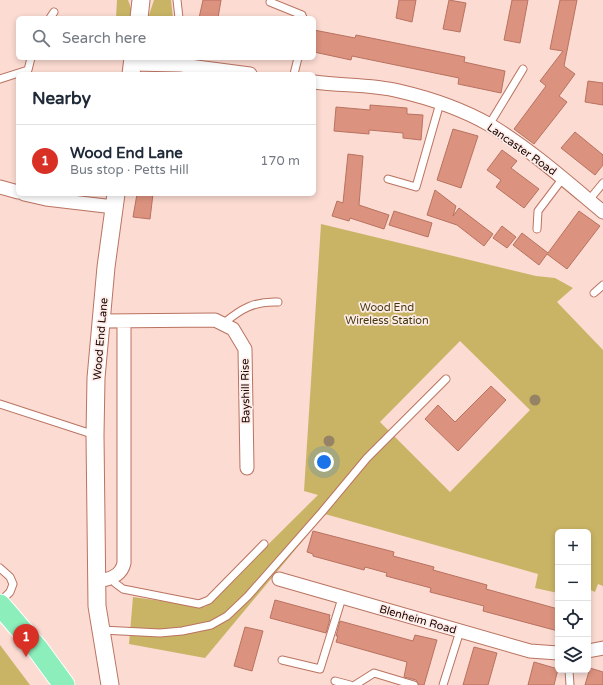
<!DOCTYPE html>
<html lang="en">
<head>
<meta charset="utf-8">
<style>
	:root { --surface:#fff; --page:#f2f2f3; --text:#1f2937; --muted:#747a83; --line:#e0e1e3; --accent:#d93025 }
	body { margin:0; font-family:"Varela Round",sans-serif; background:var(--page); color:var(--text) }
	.controls { position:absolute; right:12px; bottom:12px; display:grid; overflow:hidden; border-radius:6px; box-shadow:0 2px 6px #0003 }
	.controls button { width:36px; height:36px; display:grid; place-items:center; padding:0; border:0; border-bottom:1px solid var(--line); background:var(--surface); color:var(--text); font:20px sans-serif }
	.you { position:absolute; left:324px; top:462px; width:14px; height:14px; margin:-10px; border:3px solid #fff; border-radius:50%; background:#1a73e8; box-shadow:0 0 0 6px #1a73e833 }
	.badge { display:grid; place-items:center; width:26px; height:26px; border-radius:50%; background:var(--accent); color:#fff; font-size:13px; font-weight:700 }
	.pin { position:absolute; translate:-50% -33px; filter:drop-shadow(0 1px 2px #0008) }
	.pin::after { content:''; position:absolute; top:21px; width:14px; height:12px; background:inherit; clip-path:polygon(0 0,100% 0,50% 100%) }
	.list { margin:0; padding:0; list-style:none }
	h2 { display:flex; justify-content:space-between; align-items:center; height:52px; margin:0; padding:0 16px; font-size:17px }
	h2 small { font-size:13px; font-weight:400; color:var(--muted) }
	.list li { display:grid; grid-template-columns:26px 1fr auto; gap:12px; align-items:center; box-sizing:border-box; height:72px; padding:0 16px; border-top:1px solid var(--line) }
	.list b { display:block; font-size:15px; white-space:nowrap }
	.list p { margin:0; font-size:13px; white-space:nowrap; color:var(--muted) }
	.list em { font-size:13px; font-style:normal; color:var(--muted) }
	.icon { flex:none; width:22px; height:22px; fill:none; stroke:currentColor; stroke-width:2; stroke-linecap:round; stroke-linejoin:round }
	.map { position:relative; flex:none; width:603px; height:685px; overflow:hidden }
	.search { position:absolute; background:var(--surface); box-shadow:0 2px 6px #0003; left:16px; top:16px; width:300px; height:44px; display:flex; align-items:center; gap:10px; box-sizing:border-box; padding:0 14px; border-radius:6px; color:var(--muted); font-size:15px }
	.panel { position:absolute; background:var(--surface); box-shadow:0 2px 6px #0003; left:16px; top:72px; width:300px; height:124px; border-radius:6px }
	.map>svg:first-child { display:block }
	.green { fill:#c9b465; fill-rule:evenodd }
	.building { fill:#db927e; stroke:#b97260 }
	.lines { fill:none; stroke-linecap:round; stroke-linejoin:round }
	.service-casing { stroke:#ba7360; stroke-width:9 }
	.minor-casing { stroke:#ba7360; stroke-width:15 }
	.tertiary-casing { stroke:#ba7360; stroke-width:19 }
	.primary-casing { stroke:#fff; stroke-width:23 }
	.service { stroke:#fff; stroke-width:7 }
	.minor { stroke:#fff; stroke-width:13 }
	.tertiary { stroke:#fff; stroke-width:17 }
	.primary { stroke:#8ceebb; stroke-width:21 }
	.tree { fill:#968265 }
	.labels { text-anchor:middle; stroke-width:3.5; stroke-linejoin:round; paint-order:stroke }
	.street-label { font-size:11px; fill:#1c0401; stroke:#fdece8 }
	.park-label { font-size:11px; fill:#43390b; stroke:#fdece8 }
</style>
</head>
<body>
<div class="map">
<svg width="603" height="685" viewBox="0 0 603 685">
	<rect width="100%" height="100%" fill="#fbdbd2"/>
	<path class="green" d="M117,0H128L132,11L130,18H116Z
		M154,0H171L173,18H148Z
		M321,224L536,276L555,278L573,288L557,302L603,350V586L598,584L595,592L588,589V532H558V593L535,588L538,574L325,514L205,658L129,644L133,597L205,607L318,495L304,491ZM460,341L530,410L450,492L380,422Z
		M0,645L30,685H0Z"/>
	<path class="building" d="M203,0H221L218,18H199Z
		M399,0H416L412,22L396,18Z
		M449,0L466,3L460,32L443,29Z
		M512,0H528L520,43L504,40Z
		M560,0H577L564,66L575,74L559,96L567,102L534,144L514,129L546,86L540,81L563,51L550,49Z
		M314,30L355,38L356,35L465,57L464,62L505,71L501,93L458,84L459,78L352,56L351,60L314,52Z
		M588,81L603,83V105L585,102Z
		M370,105L407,108V114L423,115L421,140L403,138V133L369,130V134L334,131L336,107L370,110Z
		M453,129L478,136L461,188L437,180Z
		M575,132L603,155V165L595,175L561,148Z
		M502,150L517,161L511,168L539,189L524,208L496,187L501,180L487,170Z
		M348,154L363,156L359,205L389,215L384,229L350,218L349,221L332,216L337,201L343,203Z
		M435,190L456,206L453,216L459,208L493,234L484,246L457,225L427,215Z
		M137,194H153L150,219L133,217Z
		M394,211L432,223L428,237L389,225Z
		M579,211L600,226L567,269L547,254L539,265L513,245L522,233L548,253Z
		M502,226L516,237L507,248L493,238Z
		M491,386L506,400L458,451L425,419L438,405L455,422Z
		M313,531L394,552L393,556L434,567L433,570L487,585L486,589L558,609V631L483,611L484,606L430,592L431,588L386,576L387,573L365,567L364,570L313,556V554L307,552Z
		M275,600L330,615L329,618L330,619L326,633L270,618Z
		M340,621L413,641L415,635L437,640L424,685H419L416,680L404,677L407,662L336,642L338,636H336Z
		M245,627L263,631L252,671L234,666Z
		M474,647L497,653L488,685H463Z
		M534,662L558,669L554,685H528Z
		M590,668L603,672V685H585Z"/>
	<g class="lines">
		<g class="service-casing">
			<path id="service" d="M177,0L179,18
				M270,2L302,15L303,18
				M50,18L54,12
				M294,74L298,58
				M0,79L28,70L31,58
				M489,125L523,69
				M388,179L416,187L440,103
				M589,200L603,183
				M537,229L538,211L563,178
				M594,293L603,285
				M224,323C241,309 254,301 278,302
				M0,404L95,435
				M0,568L10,577L13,584L10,592L0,602
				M112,578L115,583L123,589L199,604L209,600L264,544
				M102,630L160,633L182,631L211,625L227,616L248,596L322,512L367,458L446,379
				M282,660L320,669L342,598
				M569,670L570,685
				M335,681L350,685
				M355,685L374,673L414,685
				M443,685L460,631"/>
		</g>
		<g class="minor-casing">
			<path id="minor" d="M132,64L181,65L250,74
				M314,82C342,86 371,84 399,91C429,98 462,109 490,125C530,149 567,182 603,212
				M0,187L18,192
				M24,194L46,199L114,207
				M103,321L215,320L233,329L245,349L247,468
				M279,579L530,651L558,653
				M96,581C108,580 121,577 124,563V321
				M588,651L603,648"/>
		</g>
		<g class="tertiary-casing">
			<path id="tertiary" d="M139,18L141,0
				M131,74L133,58
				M110,685L97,606L95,435L96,378L106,267L116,194"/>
		</g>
		<g class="primary-casing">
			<path id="primary" d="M0,605L37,648L64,685"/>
		</g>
		<use href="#service" class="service"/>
		<use href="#minor" class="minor"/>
		<use href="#tertiary" class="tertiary"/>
		<use href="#primary" class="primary"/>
	</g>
	<g class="tree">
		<circle cx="535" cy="400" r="5.5"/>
		<circle cx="329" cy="441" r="5.5"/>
	</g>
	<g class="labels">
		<g class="street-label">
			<text transform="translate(522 149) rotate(35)" y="4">Lancaster Road</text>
			<text transform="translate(100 339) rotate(-85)" y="4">Wood End Lane</text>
			<text transform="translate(245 391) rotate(-91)" y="4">Bayshill Rise</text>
			<text transform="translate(418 619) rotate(16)" y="4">Blenheim Road</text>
		</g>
		<g class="park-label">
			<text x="387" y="311">Wood End<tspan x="387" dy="13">Wireless Station</tspan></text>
		</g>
	</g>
</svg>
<div class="controls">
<button>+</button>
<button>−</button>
<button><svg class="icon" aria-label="locate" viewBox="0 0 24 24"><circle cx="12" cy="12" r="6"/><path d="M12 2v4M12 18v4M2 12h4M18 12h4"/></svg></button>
<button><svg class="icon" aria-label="layers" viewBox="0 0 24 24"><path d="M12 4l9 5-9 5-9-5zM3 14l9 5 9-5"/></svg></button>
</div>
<div class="you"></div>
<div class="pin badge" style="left:26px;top:657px">1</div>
<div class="search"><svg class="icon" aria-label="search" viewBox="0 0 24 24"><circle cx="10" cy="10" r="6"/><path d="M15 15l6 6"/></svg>Search here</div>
<section class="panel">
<h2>Nearby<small></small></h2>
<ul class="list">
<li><span class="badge">1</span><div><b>Wood End Lane</b><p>Bus stop · Petts Hill</p></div><em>170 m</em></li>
</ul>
</section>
</div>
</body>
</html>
